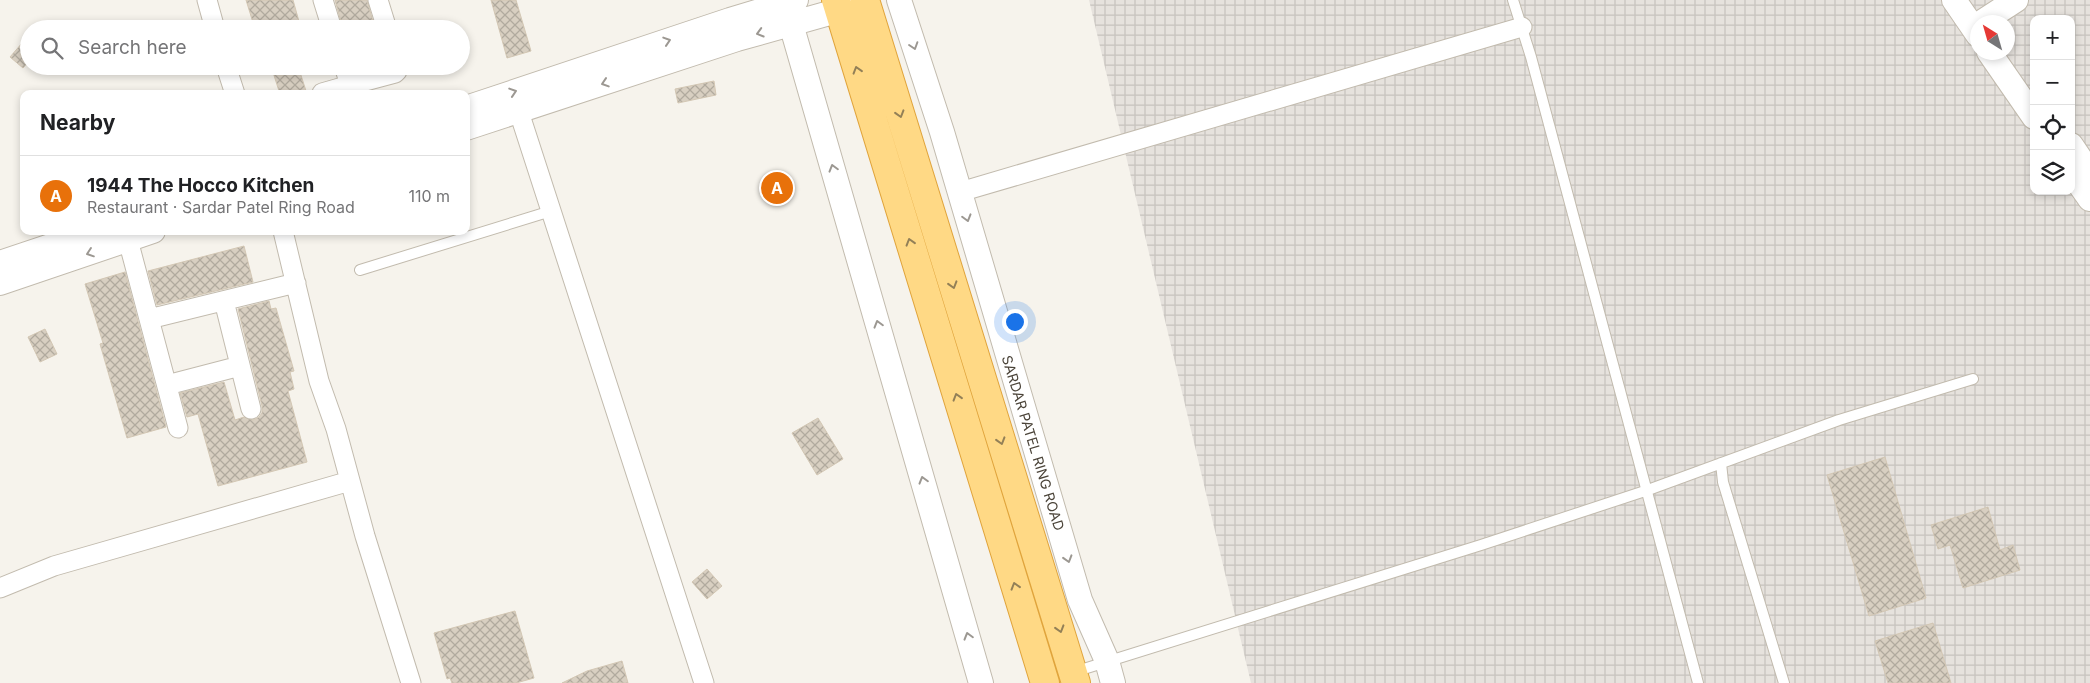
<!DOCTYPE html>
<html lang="en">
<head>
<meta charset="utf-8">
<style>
	:root { --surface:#fff; --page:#f6f6f6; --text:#202124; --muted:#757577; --line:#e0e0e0; --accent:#1a73e8 }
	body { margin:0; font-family:Inter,sans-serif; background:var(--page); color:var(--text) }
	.controls { position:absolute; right:15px; top:15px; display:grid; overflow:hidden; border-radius:10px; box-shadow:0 2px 8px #0003 }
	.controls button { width:45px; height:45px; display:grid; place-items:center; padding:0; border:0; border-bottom:1px solid var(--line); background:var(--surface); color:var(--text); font:25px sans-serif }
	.compass { position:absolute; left:1970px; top:15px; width:45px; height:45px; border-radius:50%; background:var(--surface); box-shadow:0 2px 8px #0003; rotate:323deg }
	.you { position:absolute; left:1014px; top:321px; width:18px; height:18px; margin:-12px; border:4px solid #fff; border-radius:50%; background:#1a73e8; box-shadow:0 0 0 8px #1a73e833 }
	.badge { display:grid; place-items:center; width:32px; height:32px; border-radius:50%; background:var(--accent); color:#fff; font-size:16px; font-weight:700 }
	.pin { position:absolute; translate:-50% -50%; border:2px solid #fff; box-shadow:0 1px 5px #0006 }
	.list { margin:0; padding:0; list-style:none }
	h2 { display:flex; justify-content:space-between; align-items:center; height:65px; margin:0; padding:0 20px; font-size:21px }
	h2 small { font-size:16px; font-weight:400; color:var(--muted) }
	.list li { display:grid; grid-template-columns:32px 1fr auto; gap:15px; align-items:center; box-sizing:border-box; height:80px; padding:0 20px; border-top:1px solid var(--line) }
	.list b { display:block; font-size:19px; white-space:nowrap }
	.list p { margin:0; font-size:16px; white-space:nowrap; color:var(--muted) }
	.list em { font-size:16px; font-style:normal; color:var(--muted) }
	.icon { flex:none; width:28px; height:28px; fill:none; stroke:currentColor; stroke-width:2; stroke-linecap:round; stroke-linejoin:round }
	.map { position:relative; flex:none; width:2090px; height:683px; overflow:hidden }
	.search { position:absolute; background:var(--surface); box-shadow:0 2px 8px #0003; left:20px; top:20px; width:450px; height:55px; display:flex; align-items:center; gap:12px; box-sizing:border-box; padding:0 18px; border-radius:28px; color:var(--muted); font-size:19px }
	.panel { position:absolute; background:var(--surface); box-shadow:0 2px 8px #0003; left:20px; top:90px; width:450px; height:145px; border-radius:10px }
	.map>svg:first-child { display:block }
	.industrial { fill:url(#industrial-grid); fill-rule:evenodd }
	.building { fill:url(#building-cross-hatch); stroke:#d3c7b4 }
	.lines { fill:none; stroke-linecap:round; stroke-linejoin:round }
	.service-casing { stroke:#c2bbae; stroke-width:12 }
	.minor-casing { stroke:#c2bbae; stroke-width:21 }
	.tertiary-casing { stroke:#c2bbae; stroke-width:26 }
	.trunk-casing { stroke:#e0a43c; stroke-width:30 }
	.service { stroke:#fff; stroke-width:10 }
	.minor { stroke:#fff; stroke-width:19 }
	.tertiary { stroke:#fff; stroke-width:24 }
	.trunk { stroke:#ffd985; stroke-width:28 }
	.oneway { stroke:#9c9892 }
	.oneway2 { stroke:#938057 }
	.labels { text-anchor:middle; stroke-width:5; stroke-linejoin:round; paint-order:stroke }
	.street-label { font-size:14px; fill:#4b4439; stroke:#fff }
</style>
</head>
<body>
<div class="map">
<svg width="2090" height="683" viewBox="0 0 2090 683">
	<defs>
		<pattern id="industrial-grid" width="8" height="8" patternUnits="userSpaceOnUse" patternTransform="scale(1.25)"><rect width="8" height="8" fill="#e6e2dd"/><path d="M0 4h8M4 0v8" fill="none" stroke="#c7c3be"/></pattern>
		<pattern id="building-cross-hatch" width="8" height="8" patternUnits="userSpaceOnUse" patternTransform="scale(1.25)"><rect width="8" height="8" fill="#d8cfc1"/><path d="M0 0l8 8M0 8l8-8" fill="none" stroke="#b1aa9e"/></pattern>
	</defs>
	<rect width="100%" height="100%" fill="#f6f3ec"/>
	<path class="industrial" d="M1089,0H2090V683H1251ZM2034,19H2071V191H2034ZM1978,22H2008V52H1978Z"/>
	<path class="building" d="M246,0H293L300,25L290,29H255Z
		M335,0H367L375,29H343Z
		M491,0H516L531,51L507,58Z
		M29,35V61L23,68L10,57Z
		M271,66H298L307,94H280Z
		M714,81L716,95L678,103L675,89Z
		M244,246L253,282L157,305L148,271Z
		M125,272L166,427L127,438L100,344L103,343L85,284Z
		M269,301L271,309L276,308L294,371L290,372L294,389L288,391L307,462L218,486L198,414L187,417L180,393L224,382L235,420L244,417L253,420L259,417L262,413V406L238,309Z
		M45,329L57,354L40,362L28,337Z
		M818,418L843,459L817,475L792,433Z
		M1885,457L1926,598L1869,616L1827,475Z
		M1988,507L2000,550L2013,545L2020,570L1963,588L1950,545L1938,549L1931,525Z
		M707,569L722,586L707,599L692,582Z
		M515,611L534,678L516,683H452L450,678L447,679L434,633Z
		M1933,623L1951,683H1888L1875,641Z
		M622,661L628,683H562L587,671Z"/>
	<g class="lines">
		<g class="service-casing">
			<path id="service" d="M1513,0L1531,57L1698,683
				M360,270L551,211
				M1721,463L1723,482L1784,683
				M1074,672L1481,545L1648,490L1839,420L1973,379"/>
		</g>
		<g class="minor-casing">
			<path id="minor" d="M207,0L215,29
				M323,0L332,29
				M378,0L387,29
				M226,66L235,94
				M350,85L395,73L397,71L399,66
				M322,93L350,85L344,66
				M519,112L704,683
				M960,192L1522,27
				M283,231L319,381L336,429L365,536L411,683
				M128,240L178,428
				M224,301L251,409
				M149,319L296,283
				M167,385L240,366
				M0,588L54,566L350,481"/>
		</g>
		<g class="tertiary-casing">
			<path id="tertiary" d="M787,0L791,24L981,683
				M899,0L942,132L1080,600L1107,661L1113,683
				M1954,0L1978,35
				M1982,22L2016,0
				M1989,52L2034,117
				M466,108L730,20L796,0
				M466,128L737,39L858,5
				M2071,145L2090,173
				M2071,172L2090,199
				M0,263L95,231
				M0,283L153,231"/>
		</g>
		<g class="trunk-casing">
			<path id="trunk" d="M836,0L1045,683
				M865,0L1076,683"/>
		</g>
		<use href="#service" class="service"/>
		<use href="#minor" class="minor"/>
		<use href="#tertiary" class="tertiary"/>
		<use href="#trunk" class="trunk"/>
	</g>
	<defs><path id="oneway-chevron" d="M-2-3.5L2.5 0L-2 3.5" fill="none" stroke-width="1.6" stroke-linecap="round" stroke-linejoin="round" transform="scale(1.25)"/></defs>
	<g class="oneway">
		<use href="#oneway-chevron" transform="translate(760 33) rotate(164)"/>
		<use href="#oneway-chevron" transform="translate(667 41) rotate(-18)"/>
		<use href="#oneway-chevron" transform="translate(914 46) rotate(72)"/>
		<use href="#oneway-chevron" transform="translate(605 83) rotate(162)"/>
		<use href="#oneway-chevron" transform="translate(513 92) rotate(-18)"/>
		<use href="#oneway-chevron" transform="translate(833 168) rotate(-106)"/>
		<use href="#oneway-chevron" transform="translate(967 218) rotate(74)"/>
		<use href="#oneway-chevron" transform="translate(90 253) rotate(161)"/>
		<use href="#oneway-chevron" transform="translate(878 324) rotate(-106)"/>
		<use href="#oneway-chevron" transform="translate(923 480) rotate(-106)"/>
		<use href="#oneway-chevron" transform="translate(1068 559) rotate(73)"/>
		<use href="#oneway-chevron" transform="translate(968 636) rotate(-106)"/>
	</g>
	<g class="oneway2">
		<use href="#oneway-chevron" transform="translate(857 70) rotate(-107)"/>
		<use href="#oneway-chevron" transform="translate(900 114) rotate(73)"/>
		<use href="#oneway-chevron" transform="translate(910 242) rotate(-107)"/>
		<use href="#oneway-chevron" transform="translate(953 285) rotate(73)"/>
		<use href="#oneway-chevron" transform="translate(957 397) rotate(-107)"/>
		<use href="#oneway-chevron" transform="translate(1001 441) rotate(73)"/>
		<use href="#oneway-chevron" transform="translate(1015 586) rotate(-107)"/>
		<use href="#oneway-chevron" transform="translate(1060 629) rotate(73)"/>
	</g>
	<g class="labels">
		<g class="street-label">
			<text transform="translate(1033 443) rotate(73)" y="5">SARDAR PATEL RING ROAD</text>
		</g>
	</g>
</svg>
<div class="controls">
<button>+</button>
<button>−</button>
<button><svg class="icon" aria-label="locate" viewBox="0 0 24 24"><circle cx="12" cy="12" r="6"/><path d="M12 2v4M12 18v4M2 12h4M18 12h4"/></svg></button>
<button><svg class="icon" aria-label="layers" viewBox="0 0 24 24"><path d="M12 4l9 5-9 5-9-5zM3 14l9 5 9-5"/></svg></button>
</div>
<svg class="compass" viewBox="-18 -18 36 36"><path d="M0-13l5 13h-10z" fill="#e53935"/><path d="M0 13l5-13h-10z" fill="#757577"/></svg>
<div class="you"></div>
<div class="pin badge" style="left:777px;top:188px;background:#e8710a">A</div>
<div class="search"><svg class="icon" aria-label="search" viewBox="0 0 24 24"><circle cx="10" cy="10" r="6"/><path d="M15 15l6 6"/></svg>Search here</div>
<section class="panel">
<h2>Nearby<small></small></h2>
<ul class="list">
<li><span class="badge" style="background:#e8710a">A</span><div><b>1944 The Hocco Kitchen</b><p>Restaurant · Sardar Patel Ring Road</p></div><em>110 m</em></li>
</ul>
</section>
</div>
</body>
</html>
